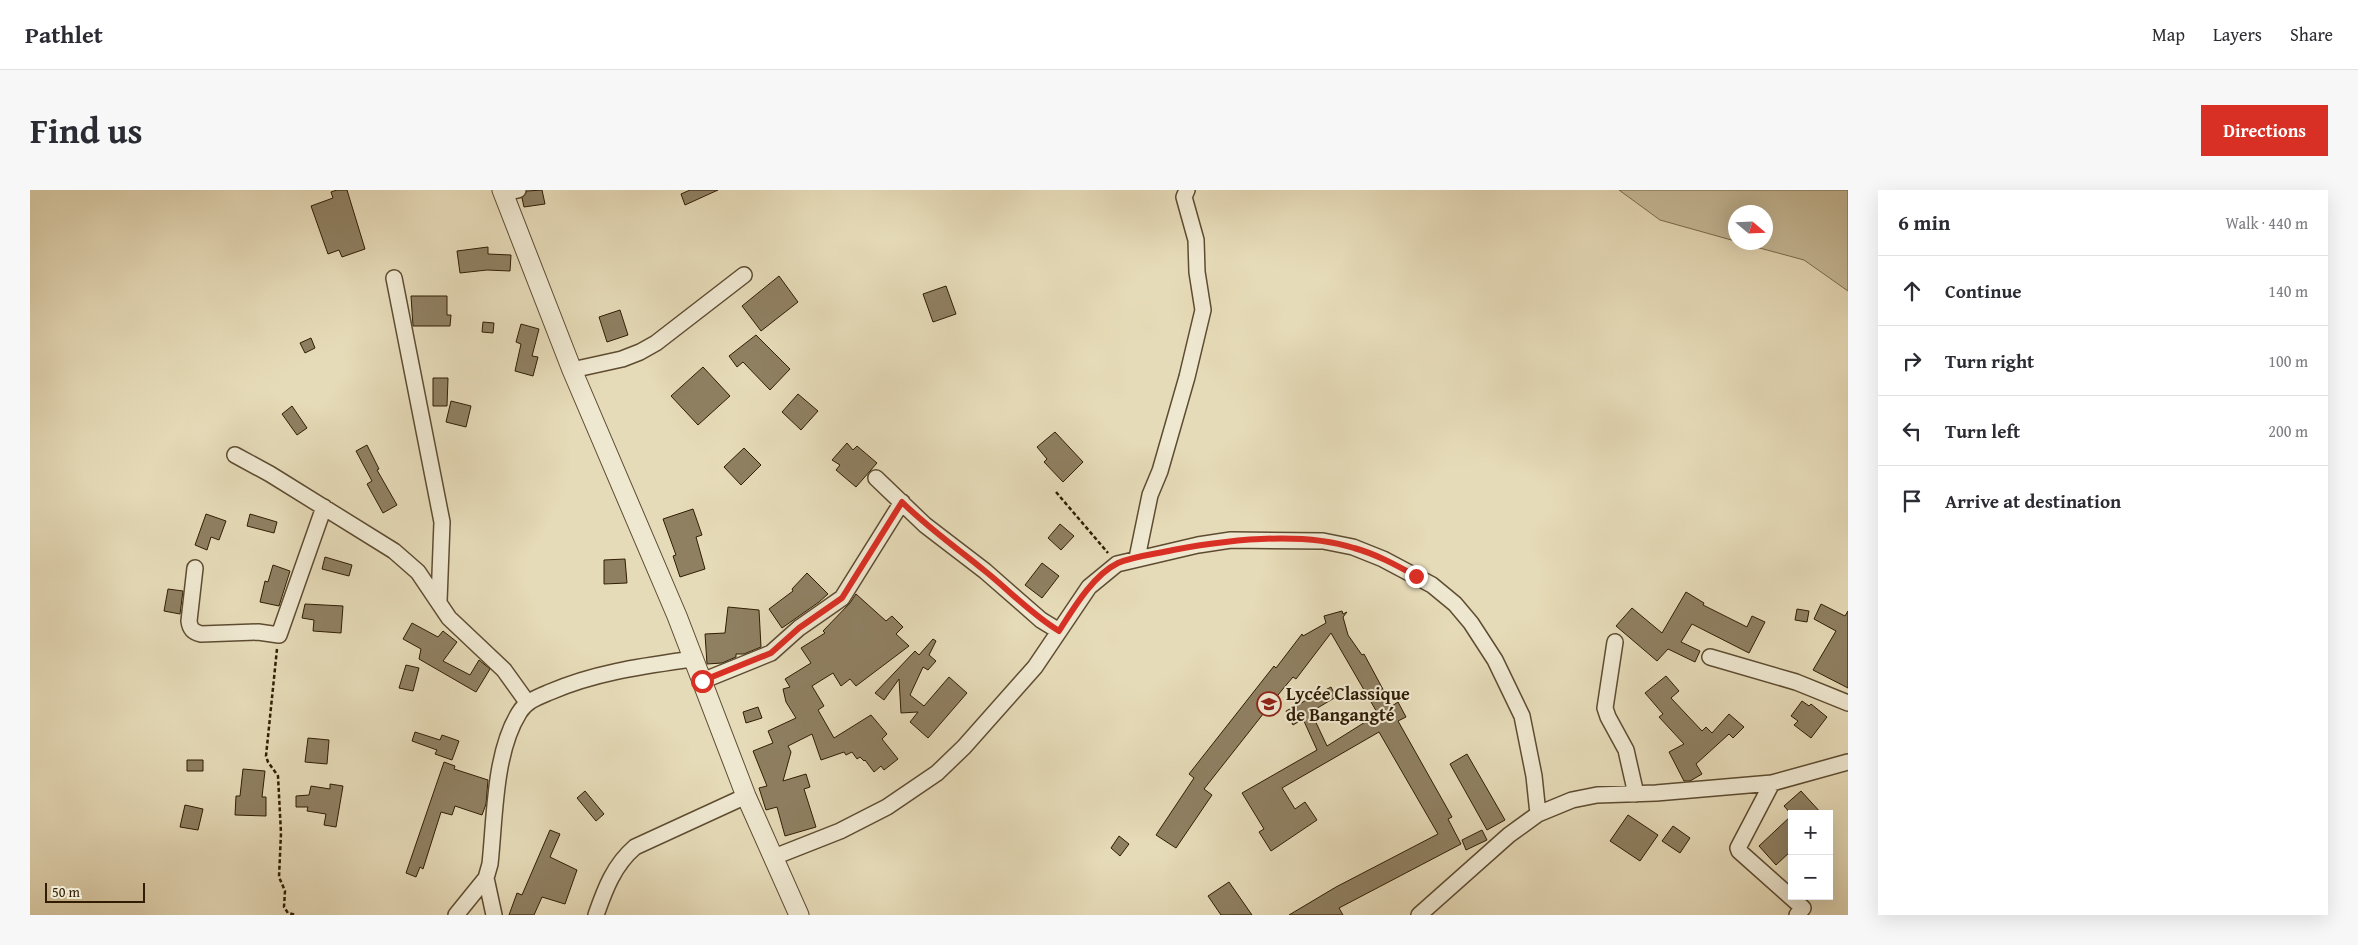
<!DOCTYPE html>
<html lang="en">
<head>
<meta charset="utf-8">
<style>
	:root { --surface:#fff; --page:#f7f7f7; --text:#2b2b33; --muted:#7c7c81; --line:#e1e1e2; --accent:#d93025 }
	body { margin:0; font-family:"Gentium Book Plus",serif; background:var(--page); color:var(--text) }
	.controls { position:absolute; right:15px; bottom:15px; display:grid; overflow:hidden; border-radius:0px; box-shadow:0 5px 20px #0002 }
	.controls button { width:45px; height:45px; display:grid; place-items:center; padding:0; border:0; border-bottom:1px solid var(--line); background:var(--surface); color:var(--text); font:25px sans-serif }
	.compass { position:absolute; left:1698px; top:15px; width:45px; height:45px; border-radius:50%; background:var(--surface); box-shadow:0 5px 20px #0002; rotate:109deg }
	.scale { position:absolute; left:15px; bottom:12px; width:100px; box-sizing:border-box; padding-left:5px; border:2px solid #301d04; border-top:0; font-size:14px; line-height:18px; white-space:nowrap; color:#301d04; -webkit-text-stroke:4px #efe8d1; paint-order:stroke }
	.stop { position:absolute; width:15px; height:15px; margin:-11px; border:4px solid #d93025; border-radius:50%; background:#fff }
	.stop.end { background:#d93025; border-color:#fff; box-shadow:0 1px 5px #0008 }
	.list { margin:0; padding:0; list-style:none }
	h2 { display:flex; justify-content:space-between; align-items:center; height:65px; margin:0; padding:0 20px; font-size:21px }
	h2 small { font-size:16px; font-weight:400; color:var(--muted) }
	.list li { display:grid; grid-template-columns:32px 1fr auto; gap:15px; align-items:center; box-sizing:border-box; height:70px; padding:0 20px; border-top:1px solid var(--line) }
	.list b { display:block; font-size:19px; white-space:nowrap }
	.list em { font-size:16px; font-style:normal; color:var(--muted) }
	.icon { flex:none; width:28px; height:28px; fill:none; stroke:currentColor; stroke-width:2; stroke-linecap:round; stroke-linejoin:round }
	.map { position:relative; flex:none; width:1818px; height:725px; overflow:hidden; border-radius:0px }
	header { display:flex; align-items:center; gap:30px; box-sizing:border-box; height:70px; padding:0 25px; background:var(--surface); border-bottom:1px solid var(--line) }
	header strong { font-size:24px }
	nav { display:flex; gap:28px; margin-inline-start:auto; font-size:18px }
	.intro { display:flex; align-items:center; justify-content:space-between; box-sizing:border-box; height:120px; padding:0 30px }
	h1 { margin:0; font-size:35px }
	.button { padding:12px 22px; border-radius:0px; background:var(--accent); color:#fff; font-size:18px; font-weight:700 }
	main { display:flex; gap:30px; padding:0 30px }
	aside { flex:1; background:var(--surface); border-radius:0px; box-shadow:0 5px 20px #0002 }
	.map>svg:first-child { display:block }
	.green { fill:#c7bb99; stroke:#7c6c4e }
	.building { fill:#8f8062; stroke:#301d04 }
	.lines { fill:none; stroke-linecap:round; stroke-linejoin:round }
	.minor-casing { stroke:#5e4c31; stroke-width:18 }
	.tertiary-casing { stroke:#5e4c31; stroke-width:21 }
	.path { stroke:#301d04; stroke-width:2.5; stroke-dasharray:4 2.5; stroke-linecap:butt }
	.minor { stroke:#efe8d1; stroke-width:15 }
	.tertiary { stroke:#efe8d1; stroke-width:19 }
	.route { stroke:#d93025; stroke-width:6 }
	.labels { text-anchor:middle; stroke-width:4; stroke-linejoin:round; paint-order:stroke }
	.poi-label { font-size:18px; font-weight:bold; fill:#301d04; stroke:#efe8d1; text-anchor:start }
</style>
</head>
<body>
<header>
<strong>Pathlet</strong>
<nav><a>Map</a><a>Layers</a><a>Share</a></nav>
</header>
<div class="intro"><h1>Find us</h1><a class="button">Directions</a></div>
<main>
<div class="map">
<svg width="1818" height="725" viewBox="0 0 1818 725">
	<rect width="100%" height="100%" fill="#e6dbb8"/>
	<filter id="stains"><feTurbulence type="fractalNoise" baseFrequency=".004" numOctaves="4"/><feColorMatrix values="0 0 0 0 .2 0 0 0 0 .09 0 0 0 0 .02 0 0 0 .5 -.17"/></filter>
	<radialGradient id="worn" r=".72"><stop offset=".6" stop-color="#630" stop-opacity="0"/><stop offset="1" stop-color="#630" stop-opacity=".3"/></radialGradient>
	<path class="green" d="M1589,0H1818V101L1774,70L1711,53L1736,52V22H1706L1705,51L1630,30Z"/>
	<path class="building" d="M307,0H317L335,59L312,67L309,60L298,64L281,16L303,8L301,2Z
		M512,0L515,14L494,17L492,8L497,1Z
		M660,0H688L655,15L651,4Z
		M458,57V64L481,65L480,81L457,80L430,83L427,61Z
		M749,86L768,112L731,141L712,116Z
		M916,96L926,124L903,132L893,104Z
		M381,106H417V125H421L420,136H383Z
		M590,120L598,145L577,152L569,127Z
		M453,132L464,133L463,143L452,142Z
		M491,134L509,139L502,166L508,167L503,186L485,181L491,154L486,152Z
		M726,145L760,179L740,200L713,172L707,177L699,166Z
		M281,148L285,158L275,163L270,153Z
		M673,177L700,206L668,235L641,206Z
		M403,188H418L417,216H403Z
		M768,204L788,221L771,240L752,222Z
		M421,211L441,216L436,237L416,232Z
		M262,216L277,238L267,245L252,224Z
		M1025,242L1053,272L1033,292L1014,272L1017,269L1007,257Z
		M817,253L823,260L827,256L847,273L826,297L806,280L810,275L802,270Z
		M337,255L349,279L347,280L367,315L353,323L337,294L342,291L326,261Z
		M714,258L731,275L711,295L694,277Z
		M663,319L672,345L666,347L675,379L650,387L643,366L646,365L633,329Z
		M176,324L196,331L189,350L181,347L177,360L165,355Z
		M220,324L247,332L244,343L217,336Z
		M1030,334L1044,346L1031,360L1018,348Z
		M295,367L322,375L319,386L292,379Z
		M595,369L597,393L574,394V370Z
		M1012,373L1029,386L1012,408L995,395Z
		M243,375L260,381L249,416L230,412L235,391L238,392Z
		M777,383L798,404L789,412L752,438L739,419L763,401L762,399Z
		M138,399L153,401L150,424L134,421Z
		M1656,402L1674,413L1673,415L1717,437L1722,426L1735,432L1719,463L1662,434L1651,452L1670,461L1665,472L1638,459L1627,471L1586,436L1602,418L1632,443Z
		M826,404L856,431L862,426L873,437L866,444L879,456L826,496L820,489L811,496L803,483L782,496L794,516L788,520L804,548L841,525L857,544L852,549L868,569L854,580L851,576L844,582L835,570L834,571L830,567L827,569L822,562L816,565L814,562L791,570L782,544L758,556L761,562L753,591L776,584L780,597L774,599L786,637L755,646L747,617L736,620L729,598L737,596L723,561L743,553L738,541L766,528L756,512L753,499L760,497L755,489L781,473L771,458L795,443L793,441L820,413Z
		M275,414L313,416L311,443L283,441L284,430L272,428Z
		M1791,414L1815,426L1818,421V498L1783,480L1806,441L1784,429Z
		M698,417L729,420L731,457L714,464H706V467L692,473L677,474L675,444L695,443Z
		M1767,419L1779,421L1777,432L1765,430Z
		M1312,421L1313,424L1317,422L1313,427L1318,445L1332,465L1334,464L1362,516L1368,512L1376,527L1368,531L1422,627L1418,629L1431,654L1309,718L1313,725H1259L1306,697L1408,644L1349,542L1252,598L1265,619L1275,612L1287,630L1241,661L1229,642L1234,639L1212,603L1287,560L1273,529L1263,535L1256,521L1301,497L1306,507L1284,520L1286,523L1282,524L1297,556L1348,524L1301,443L1266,489L1263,487L1252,500L1174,599L1182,605L1146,658L1126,645L1164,588L1159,584L1244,476L1246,478L1272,444L1273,446L1296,433L1294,426Z
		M382,433L408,447L413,441L427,452L413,471L440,485L449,470L460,479L446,502L389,469L391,459L373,449Z
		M903,449L906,451L899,465L906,471L898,480L893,477L880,505L894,516L919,487L937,503L898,548L880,532L888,522L871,523L869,489L854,510L845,503L885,461L889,465Z
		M376,475L389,478L383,501L369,498Z
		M1636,486L1649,501L1641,508L1672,541L1676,537L1682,543L1699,524L1714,537L1703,548L1699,544L1666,574L1672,584L1660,591H1654L1639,562L1654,554L1629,527L1633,524L1615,503Z
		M1772,511L1779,516L1781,514L1797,527L1781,548L1764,535L1768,531L1761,526Z
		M728,517L732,528L716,533L713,522Z
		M385,542L410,550L412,545L429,551L422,570L405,564L407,560L382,551Z
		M278,548L299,550L297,574L275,572Z
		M1437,564L1475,630L1457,640L1420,574Z
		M157,570H173V581H157Z
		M414,572L425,576L424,579L458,590L456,614L452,625L425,616L422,625L411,622L393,679L390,677L386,687L376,683Z
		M213,579L235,581L232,607H236V626L205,625L206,606H210Z
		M300,594L313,596L306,637L294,635L296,624L277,621L278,617H266V606L279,605L281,596L300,599Z
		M555,601L574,624L566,631L547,608Z
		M1771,601L1792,624H1761L1754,616Z
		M155,615L173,619L168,640L150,637Z
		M1598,625L1628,645L1610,671L1580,651Z
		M1762,625V660L1746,675L1729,656Z
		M1643,636L1660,648L1650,663L1632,651Z
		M520,640L530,644L520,667L547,680L535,714L512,707L504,725H479L487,703L492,705Z
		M1452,640L1457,650L1436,660L1432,650Z
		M1089,646L1099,654L1090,666L1081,658Z
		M1199,692L1222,725H1191L1178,706Z"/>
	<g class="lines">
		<g class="minor-casing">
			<path id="minor" d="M473,3L488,0
				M364,88L412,332L409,411
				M542,180L592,169L610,162L626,153L714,85
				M205,265L240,284L364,361L388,382L419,428L474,480L497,512
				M846,288L895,335L955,381L1011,430L1029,441
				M1107,368L1120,305L1130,281L1157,187L1173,120L1167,82L1166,50L1154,7L1157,0
				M165,378L159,431C160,439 163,442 171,444L228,442L249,445L294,317
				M1585,452L1575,518L1578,527L1596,560L1606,604
				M1680,467L1766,492L1818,513
				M672,491L741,463L769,438L812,408L872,312
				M1742,593L1708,658L1709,661L1773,718L1767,725
				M744,667L810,641L857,617L907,583L934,557L1005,477L1059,397L1087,374L1168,355L1201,350L1293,351L1323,357L1353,369L1402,395L1425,414L1441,433L1465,470L1492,526L1504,586L1508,624
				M426,725L456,688
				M464,725L456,688L460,674C465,628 464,563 489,523C496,511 508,507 520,502C566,482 614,476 663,469
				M566,725C575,699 584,675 605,657L716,606
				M1389,725L1479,645L1508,624L1542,610L1567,605L1626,603L1742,593L1818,572"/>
		</g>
		<g class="tertiary-casing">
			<path id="tertiary" d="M472,0L542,180L647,426L716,606L769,725"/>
		</g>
		<path class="path" d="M1026,302L1078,363
			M247,459L236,566L238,572L248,586L251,643L249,687L255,701L254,717L258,723L266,725"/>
		<use href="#minor" class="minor"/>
		<use href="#tertiary" class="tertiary"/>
	</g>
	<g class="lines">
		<path class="route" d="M672,491L741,463L769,438L812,408L872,312C898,338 927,358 955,381C980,401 1001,424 1029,441C1043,419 1063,385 1088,373C1104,366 1126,364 1143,360C1197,350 1271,341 1324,358C1346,364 1366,375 1386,386"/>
	</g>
	<defs>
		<g id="school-ring" transform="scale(1.25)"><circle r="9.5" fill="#efe8d1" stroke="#8f2418" stroke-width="1.5"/><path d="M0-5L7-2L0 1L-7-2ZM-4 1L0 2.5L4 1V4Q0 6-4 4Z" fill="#8f2418"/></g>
	</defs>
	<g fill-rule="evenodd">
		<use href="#school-ring" x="1239" y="514"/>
	</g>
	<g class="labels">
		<g class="poi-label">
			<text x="1256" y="510">Lycée Classique<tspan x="1256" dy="21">de Bangangté</tspan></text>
		</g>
	</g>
	<rect width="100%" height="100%" filter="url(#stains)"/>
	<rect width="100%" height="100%" fill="url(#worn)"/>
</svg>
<div class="controls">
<button>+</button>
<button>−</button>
</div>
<svg class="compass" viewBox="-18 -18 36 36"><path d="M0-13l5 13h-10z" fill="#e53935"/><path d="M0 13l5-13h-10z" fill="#7c7c81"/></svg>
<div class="scale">50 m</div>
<div class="stop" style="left:672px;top:491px"></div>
<div class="stop end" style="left:1386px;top:386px"></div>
</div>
<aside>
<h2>6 min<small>Walk · 440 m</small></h2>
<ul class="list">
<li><svg class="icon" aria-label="ahead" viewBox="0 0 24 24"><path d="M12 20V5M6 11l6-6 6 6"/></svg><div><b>Continue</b></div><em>140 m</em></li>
<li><svg class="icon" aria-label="right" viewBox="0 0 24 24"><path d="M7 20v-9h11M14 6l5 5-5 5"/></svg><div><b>Turn right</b></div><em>100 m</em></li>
<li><svg class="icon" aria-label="left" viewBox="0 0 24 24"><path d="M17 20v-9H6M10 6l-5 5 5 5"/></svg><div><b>Turn left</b></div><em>200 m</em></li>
<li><svg class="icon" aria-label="arrive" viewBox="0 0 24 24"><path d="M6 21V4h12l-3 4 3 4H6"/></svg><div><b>Arrive at destination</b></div></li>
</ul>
</aside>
</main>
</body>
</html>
